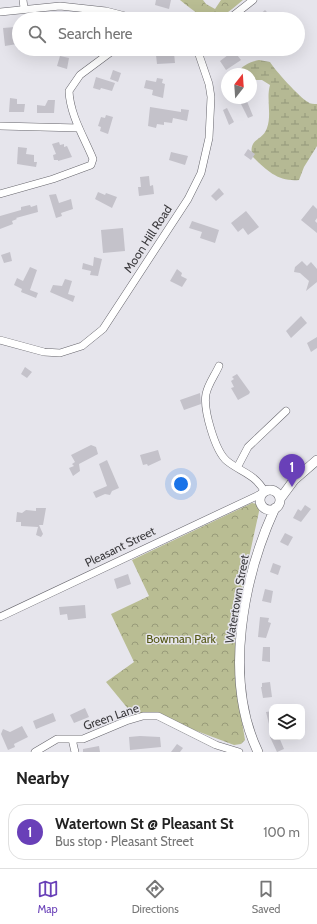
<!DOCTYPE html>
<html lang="en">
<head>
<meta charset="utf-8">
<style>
	:root { --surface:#fff; --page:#f2f2f2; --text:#222; --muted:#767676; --line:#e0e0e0; --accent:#6940b8 }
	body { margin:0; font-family:Cabin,sans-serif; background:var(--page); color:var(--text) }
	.controls { position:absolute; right:12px; bottom:12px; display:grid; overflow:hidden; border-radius:8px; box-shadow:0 4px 16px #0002 }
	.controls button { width:36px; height:36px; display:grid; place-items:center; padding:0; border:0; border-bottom:1px solid var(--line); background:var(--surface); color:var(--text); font:20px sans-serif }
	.compass { position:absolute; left:221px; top:68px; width:36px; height:36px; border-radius:50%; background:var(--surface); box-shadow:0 4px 16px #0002; rotate:17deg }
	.you { position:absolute; left:181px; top:484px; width:14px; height:14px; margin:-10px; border:3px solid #fff; border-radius:50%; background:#1a73e8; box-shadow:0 0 0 6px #1a73e833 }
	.badge { display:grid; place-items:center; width:26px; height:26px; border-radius:50%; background:var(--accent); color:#fff; font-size:13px; font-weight:700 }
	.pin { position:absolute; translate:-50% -33px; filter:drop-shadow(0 1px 2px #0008) }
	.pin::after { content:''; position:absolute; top:21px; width:14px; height:12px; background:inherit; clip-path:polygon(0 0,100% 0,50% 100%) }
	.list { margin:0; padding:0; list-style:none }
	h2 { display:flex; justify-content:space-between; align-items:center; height:52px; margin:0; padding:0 16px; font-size:17px }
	h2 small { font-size:13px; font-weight:400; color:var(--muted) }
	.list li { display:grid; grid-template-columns:26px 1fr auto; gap:12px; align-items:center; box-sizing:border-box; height:56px; margin:0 8px 8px; padding:0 8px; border:1px solid var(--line); border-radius:16px }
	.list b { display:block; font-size:15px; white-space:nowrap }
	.list p { margin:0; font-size:13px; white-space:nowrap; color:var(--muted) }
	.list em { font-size:13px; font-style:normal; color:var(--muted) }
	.icon { flex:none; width:22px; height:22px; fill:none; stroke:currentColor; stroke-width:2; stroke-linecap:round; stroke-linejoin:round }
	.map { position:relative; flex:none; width:317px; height:752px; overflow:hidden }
	.search { position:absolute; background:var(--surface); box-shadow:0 4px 16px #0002; left:12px; right:12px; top:12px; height:44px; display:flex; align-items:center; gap:10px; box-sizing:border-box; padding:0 14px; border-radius:22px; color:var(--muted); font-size:15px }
	.sheet { height:116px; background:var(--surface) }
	nav { display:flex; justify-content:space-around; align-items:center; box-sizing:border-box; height:56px; border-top:1px solid var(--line); background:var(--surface); font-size:11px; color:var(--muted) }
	nav a { display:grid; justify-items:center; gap:2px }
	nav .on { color:var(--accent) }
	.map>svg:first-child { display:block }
	.forest { fill:url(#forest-crowns) }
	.wetland { fill:url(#wetland-marsh) }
	.building { fill:#c4c2ca }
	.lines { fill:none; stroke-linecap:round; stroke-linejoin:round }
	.minor-casing { stroke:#66656c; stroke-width:8 }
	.major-casing { stroke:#66656c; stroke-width:10 }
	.minor { stroke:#fff; stroke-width:7 }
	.major { stroke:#fff; stroke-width:9 }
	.labels { text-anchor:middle; stroke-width:3; stroke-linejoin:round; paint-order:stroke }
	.street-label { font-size:12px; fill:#3c3b3e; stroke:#e6e5ec }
	.park-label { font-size:12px; fill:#545715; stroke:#e6e5ec }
</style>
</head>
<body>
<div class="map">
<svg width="317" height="752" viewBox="0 0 317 752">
	<defs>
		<pattern id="forest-crowns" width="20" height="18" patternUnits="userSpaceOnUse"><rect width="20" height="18" fill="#b9bd93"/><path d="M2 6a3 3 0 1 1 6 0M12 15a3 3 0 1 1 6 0" fill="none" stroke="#989b79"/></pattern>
		<pattern id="wetland-marsh" width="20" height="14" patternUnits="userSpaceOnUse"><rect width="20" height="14" fill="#b5b994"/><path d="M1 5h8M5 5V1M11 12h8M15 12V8" fill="none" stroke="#94987a"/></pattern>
	</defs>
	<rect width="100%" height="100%" fill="#e6e5ec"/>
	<path class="forest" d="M180,0H203L206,4L215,9L221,0H243C212,26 211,25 180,0Z
		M252,503L257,504L260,507L238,608L235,637V679L245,740L241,744L234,745L149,713L134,716L106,682L134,662L111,614L149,596L132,560Z"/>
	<path class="wetland" d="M259,60L270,62C274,69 300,98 308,102C310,104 314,104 317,104V146L304,167L299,180C278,182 266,170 252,156C249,137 262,142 267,128C272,114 266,99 270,85L262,80H251V74H237C242,65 250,62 259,60Z"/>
	<path class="building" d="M156,0H171L169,9L155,5Z
		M265,10L274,19H255Z
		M15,27L17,44L5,46L3,28Z
		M224,49H230L232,52L234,51L241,60L226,70L220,61L228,55Z
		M174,53L175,63L157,64L156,55Z
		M60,56L69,58L67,69L57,66Z
		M113,70L121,73L118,82L110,79Z
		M96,77L115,83L112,91L101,88L100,90L93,88Z
		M157,78L163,79L162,83L165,84L163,98L152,95L153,90L144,88L146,80L156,82Z
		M10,98L17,99V104H25L24,112H9Z
		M246,99L253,116L248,118L240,102Z
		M48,100H55L54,113H37V105L45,106Z
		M150,107L181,112V109L189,110L187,121L173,118L172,123L164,122V125L157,124L156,128L148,126Z
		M227,108L234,122L229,125L223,110Z
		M106,115L113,117L108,134L100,131L101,127L98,126L101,117L105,118Z
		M59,142L60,145L64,144V147L67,146L72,157L58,161V160H54L53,155L56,154L52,144Z
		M18,147L27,148L26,154L34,155V162H37L36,167L17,164Z
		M248,149L255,154L251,160L244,155Z
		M171,152L188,156L185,165L169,160Z
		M149,176L150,186L153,185L154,194L139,196L138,187H141L140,177Z
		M219,188L224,194L216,201L211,196Z
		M98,192L105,195L106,193L117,197L112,208L95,199Z
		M56,194L59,203L71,199L73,209L61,213L62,216L56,218L49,195Z
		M30,205L31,207L37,205L38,212L16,218L17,219L12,221L13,224L0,229V216L21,210V207Z
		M313,205L317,209V218L315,221L317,223V233L301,220Z
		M246,211L259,227L248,235L243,228L238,232L231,223Z
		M192,221L219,230L215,243L200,238L202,232L189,228Z
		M123,228L125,251L103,253L101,230Z
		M10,252L12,261L4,263L1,255Z
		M94,257L102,259L98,276L90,275L91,271L82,269L83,263L93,266Z
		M302,261L307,266L311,262L317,269V282L306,291L309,281L300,273L294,272L295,267Z
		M30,267L37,270L30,290L38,293L36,298L21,292L22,289L14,285L17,278L23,281Z
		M177,269L182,273L181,276L187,279L182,287L170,281Z
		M65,279L72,281L68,294L75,296L73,302L50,292L53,285L62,286Z
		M301,316L307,323L291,338L286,331Z
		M317,337V348L311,352L307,343Z
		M25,367L32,372L27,378L21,374Z
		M237,374L250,392L249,394L238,400L231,388L234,387L231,381L234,379L232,377Z
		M200,393L201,404L184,410L180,400Z
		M91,445L96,447L98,454L79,464L80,471L73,476L69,468L74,466L72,464L75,462L71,455Z
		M158,450L161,460L148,466L147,464L143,465L140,455Z
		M107,460L119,488L112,491L110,495L105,494L96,498L93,492L107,486L99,464Z
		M305,505L311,509L301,522L293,518L298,509L301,511Z
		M36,508H46L43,525H39L43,534L41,537L36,535L38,527L21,526V522H16L17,512L22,513L26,510L36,511Z
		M285,533L293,537L288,546L280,542Z
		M273,563L281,566L278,575L270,572Z
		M128,574L131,584L117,589L114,579Z
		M265,589L273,591L271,603L262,601Z
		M85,605L86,618L68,620L67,614L60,615L59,607Z
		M260,617L269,618L268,622L271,623L266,638L258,637Z
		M263,647H270V662L262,661Z
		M270,682L272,697L263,698L261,687H262V683Z
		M85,708L89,717L74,723L70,715Z
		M272,711V728H270L266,712Z
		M53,713L56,721L36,729L33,721Z
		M22,726L28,737L14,744L15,747L8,750L1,734L3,729L10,732Z
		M140,736L160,737L161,747L130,750L129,737Z
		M270,737H279L284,749L277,752Z
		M177,744L183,748L180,752H171Z
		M99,746L100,752H83V749Z"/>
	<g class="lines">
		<g class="minor-casing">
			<path id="minor" d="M23,0L24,8
				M0,12L60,6L106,11L137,19
				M229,19L253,0
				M0,126L79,128
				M0,194L53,179L91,165L93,159C84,137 70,115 69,91L80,75L115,49
				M0,340L44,352L60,353L82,346L103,329L188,199L201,173L209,138L211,97L209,84L197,49
				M219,366C215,375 208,384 206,394C203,409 215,451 227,461C242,473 254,473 265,492
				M238,466L248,447L286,411
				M0,617L263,493
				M72,739L75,752
				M35,752L57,739H83L126,721L143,716H158L216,745L239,752"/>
		</g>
		<g class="major-casing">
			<path id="major" d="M260 500a10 10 0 1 1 20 0a10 10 0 1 1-20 0Z
				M280,499L294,480L317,460
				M258,752C223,679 243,578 275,508"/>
		</g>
		<use href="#minor" class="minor"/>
		<use href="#major" class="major"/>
	</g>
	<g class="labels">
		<g class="street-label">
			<text transform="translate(148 239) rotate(-57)" y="4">Moon Hill Road</text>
			<text transform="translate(120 547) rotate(-26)" y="4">Pleasant Street</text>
			<text transform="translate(237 599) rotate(-80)" y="4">Watertown Street</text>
			<text transform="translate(111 717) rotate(-19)" y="4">Green Lane</text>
		</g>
		<g class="park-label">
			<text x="181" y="643">Bowman Park</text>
		</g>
	</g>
</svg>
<div class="controls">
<button><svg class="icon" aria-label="layers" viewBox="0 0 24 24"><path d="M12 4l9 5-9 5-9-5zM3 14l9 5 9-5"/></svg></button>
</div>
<svg class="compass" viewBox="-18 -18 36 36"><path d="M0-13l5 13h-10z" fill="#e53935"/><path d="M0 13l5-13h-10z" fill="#767676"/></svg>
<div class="you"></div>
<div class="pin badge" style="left:292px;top:487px">1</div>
<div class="search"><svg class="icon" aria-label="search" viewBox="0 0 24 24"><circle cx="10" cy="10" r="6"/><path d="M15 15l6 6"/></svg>Search here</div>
</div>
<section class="sheet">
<h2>Nearby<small></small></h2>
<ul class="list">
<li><span class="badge">1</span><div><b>Watertown St @ Pleasant St</b><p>Bus stop · Pleasant Street</p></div><em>100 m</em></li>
</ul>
</section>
<nav>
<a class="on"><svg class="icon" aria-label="map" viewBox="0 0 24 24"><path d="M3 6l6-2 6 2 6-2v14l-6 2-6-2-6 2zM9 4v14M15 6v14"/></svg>Map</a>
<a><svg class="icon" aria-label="directions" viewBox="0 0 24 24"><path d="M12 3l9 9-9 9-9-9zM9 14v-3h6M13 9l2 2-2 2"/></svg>Directions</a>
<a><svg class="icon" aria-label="saved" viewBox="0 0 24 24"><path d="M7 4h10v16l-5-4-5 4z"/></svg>Saved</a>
</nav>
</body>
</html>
